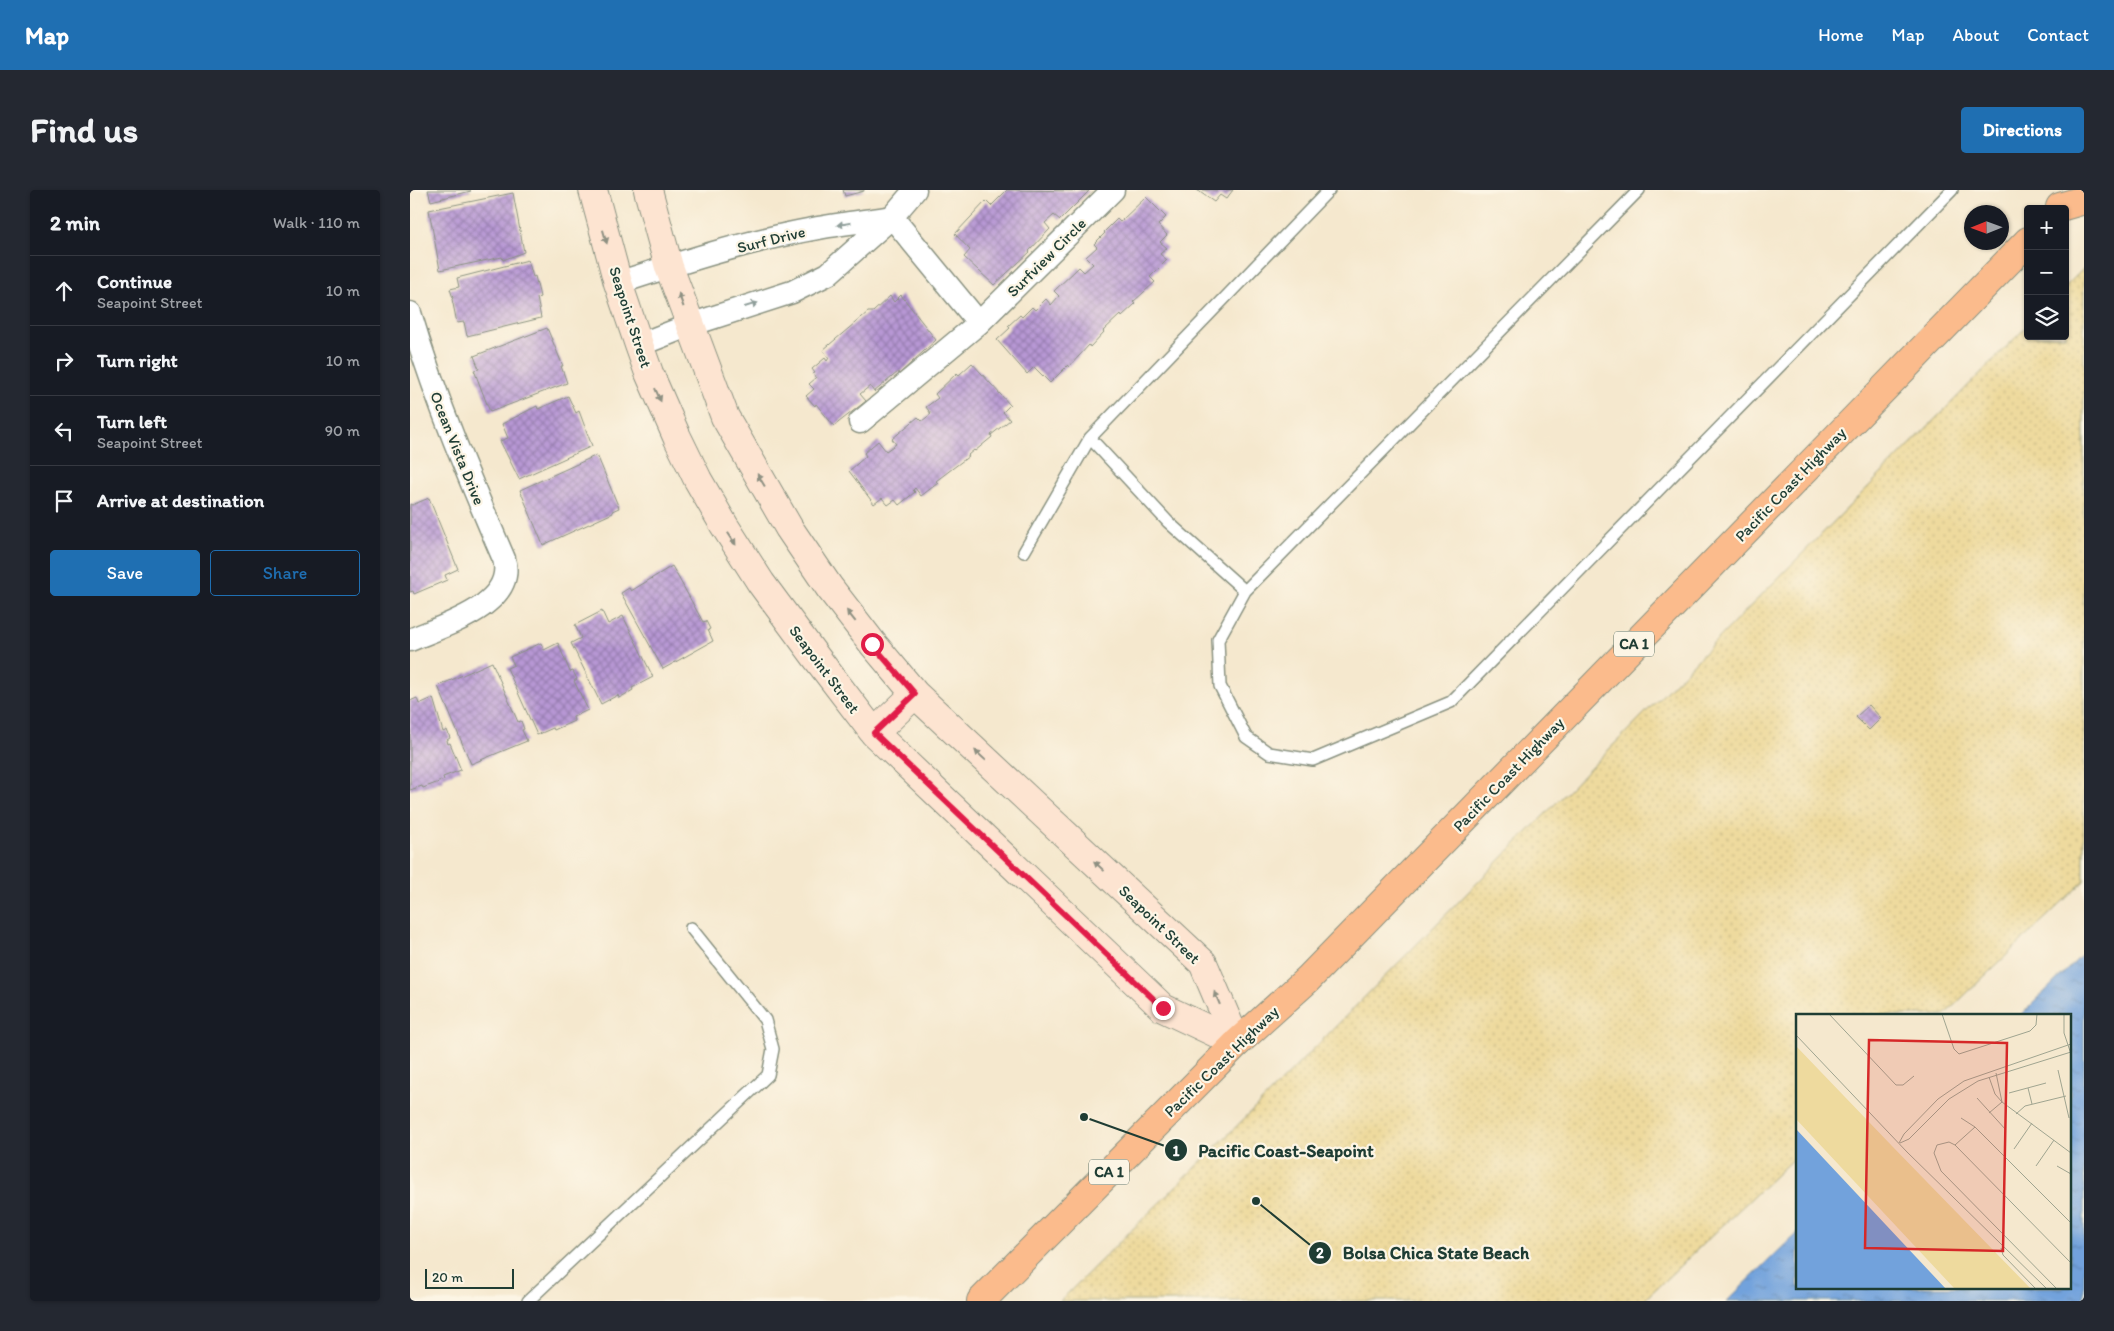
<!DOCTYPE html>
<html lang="en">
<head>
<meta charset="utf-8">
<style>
	:root { --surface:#171b24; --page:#242831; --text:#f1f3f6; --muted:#9ea1a6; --line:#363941; --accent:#1f6fb2 }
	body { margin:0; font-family:Itim,sans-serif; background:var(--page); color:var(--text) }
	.controls { position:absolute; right:15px; top:15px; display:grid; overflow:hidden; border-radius:5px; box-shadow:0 1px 4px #0004 }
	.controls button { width:45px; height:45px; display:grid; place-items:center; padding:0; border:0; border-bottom:1px solid var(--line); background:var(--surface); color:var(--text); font:25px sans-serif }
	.compass { position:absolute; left:1554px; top:15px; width:45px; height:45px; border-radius:50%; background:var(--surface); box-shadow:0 1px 4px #0004; rotate:269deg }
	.scale { position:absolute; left:15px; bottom:12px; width:89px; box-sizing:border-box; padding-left:5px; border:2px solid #1f3d34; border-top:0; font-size:14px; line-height:18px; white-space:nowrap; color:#1f3d34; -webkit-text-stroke:4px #fcf5e5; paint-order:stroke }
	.stop { position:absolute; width:15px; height:15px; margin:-11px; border:4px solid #e11d48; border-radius:50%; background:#fff }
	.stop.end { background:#e11d48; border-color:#fff; box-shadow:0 1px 5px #0008 }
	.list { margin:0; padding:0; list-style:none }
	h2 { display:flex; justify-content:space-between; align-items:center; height:65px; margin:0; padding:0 20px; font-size:21px }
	h2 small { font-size:16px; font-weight:400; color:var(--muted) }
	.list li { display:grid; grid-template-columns:32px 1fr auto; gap:15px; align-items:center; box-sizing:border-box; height:70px; padding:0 20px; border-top:1px solid var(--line) }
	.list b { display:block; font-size:19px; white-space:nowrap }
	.list p { margin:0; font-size:16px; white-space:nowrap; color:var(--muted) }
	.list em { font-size:16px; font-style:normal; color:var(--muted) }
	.actions { display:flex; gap:10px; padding:15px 20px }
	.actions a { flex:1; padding:11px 0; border:1px solid var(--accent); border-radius:5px; text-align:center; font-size:18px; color:var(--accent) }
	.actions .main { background:var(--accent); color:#fff }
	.icon { flex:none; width:28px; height:28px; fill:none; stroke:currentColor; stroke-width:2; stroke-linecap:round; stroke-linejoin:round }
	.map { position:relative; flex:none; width:1674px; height:1111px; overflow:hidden; border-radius:5px }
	header { display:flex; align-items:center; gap:30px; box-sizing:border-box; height:70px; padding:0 25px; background:var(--accent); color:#fff }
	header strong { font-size:24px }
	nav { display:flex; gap:28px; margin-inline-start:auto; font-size:18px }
	.intro { display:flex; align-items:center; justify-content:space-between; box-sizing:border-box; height:120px; padding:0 30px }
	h1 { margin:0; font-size:35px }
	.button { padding:12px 22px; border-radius:5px; background:var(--accent); color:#fff; font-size:18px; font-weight:700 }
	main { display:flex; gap:30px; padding:0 30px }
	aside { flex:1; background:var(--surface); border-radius:5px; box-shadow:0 1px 4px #0004 }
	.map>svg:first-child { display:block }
	.sand { fill:url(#sand-dots); stroke:#868c69 }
	.water { fill:url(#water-ripples); stroke:#487088 }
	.building { fill:url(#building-cross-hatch) }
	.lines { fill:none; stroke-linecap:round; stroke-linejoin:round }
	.lane-casing { stroke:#8a9281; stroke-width:14 }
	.street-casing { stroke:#8a9281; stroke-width:25 }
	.secondary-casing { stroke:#8a9281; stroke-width:30 }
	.highway-casing { stroke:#8a9281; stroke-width:30 }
	.lane { stroke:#fff; stroke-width:11 }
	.street { stroke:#fff; stroke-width:22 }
	.secondary { stroke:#fde4d1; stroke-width:28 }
	.highway { stroke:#fbbb8c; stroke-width:28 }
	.oneway { fill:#8f9e9a }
	.oneway2 { fill:#8e9082 }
	.route { stroke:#e11d48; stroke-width:6 }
	.labels { text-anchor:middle; stroke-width:4.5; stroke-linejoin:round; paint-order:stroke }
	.shield { fill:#fcf5e5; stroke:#617469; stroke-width:1 }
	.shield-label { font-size:15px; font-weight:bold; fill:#1f3d34 }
	.street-label { font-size:16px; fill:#1f3d34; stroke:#fcf5e5 }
	.inset-road { fill:none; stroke:#9fa490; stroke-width:1 }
	.view { fill:#d62828; fill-opacity:0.15; stroke:#d62828; stroke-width:2.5 }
	.inset-edge { fill:none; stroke:#1f3d34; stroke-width:2.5 }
	.leader { fill:none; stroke:#1f3d34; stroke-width:2 }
	.callout-dot { fill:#1f3d34; stroke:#fcf5e5; stroke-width:2 }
	.mark-label { font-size:15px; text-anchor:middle; font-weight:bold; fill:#fff }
	.callout-label { font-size:18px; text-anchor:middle; font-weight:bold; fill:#1f3d34; stroke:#fcf5e5; stroke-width:4.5; stroke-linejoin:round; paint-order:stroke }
</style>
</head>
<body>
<header>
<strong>Map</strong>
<nav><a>Home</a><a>Map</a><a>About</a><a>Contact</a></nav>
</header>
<div class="intro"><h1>Find us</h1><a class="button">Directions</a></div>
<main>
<aside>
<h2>2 min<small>Walk · 110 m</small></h2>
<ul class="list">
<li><svg class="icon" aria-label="ahead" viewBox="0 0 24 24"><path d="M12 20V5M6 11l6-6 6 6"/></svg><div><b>Continue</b><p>Seapoint Street</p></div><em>10 m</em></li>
<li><svg class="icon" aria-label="right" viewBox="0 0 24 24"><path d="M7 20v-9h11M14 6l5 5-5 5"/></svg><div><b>Turn right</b></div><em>10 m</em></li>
<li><svg class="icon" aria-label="left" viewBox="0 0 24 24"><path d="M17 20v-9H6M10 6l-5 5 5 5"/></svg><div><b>Turn left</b><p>Seapoint Street</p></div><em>90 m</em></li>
<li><svg class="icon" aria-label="arrive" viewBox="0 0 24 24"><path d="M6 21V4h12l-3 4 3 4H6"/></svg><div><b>Arrive at destination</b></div></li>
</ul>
<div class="actions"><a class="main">Save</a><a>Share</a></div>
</aside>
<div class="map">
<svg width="1674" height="1111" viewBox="0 0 1674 1111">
	<defs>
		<pattern id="sand-dots" width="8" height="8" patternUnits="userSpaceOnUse" patternTransform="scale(1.25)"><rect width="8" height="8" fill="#eeda9e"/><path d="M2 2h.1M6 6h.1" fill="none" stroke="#ccbc89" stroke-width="1.8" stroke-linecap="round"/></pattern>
		<pattern id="water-ripples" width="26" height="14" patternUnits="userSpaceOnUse" patternTransform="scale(1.25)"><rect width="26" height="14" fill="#72a2dc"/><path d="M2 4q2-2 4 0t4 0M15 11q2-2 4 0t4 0" fill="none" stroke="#5d85b3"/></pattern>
		<pattern id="building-cross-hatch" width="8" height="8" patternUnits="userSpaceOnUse" patternTransform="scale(1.25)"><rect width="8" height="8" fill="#b797d4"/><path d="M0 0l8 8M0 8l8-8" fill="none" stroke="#947cad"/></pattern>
	</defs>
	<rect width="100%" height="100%" fill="#fcf5e5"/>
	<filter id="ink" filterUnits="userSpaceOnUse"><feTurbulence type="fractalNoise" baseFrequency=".02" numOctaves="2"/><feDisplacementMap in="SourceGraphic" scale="10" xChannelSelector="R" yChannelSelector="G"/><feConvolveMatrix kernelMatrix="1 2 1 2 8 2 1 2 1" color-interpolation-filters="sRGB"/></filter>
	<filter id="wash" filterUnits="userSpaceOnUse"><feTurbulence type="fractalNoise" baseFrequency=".0096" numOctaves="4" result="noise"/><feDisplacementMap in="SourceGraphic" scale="20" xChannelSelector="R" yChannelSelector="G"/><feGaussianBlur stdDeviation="1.12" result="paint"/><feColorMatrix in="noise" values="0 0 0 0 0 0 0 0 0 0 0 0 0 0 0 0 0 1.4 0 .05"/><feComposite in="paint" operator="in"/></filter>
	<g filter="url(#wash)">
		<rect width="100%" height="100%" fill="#f5e8ce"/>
		<path class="sand" d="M1674,78V691L1534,825H1388V964L1233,1111H650L852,911L1618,135V146H1655V97Z"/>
		<path class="water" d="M1674,763V1111H1317L1388,1042V1097H1660V825H1611Z"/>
		<g id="blocks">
			<path class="building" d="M18,0H60L61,1L21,11Z
				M433,0H454V1L435,6Z
				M597,0L679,1L650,30L644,25L635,33L640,39L619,61L620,62L584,95L554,67L560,60L545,44L576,11L581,16Z
				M787,0H823L816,9L810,5L804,12Z
				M103,3L114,62L93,70L92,67L30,80L19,20Z
				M736,7L756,27L748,35L757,45L750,52L757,58L750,64L757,70L740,87L745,92L723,112L725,114L712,126L711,124L693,141L694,142L680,157L679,155L659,177L658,175L640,193L624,177L617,184L587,150L600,138L598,136L610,125L612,127L622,117L625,120L636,109L641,115L649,106L644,101L669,77L674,82L683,74L676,67L687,57L684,54L695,43L694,42L707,29L710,32Z
				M118,70L123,87L125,86L130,107L127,108L131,128L57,146L54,132L47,133L42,109L43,108L40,99L49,97L47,88Z
				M491,105L526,150L489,184L488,182L464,202L460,196L450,204L456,211L424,236L406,214L405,216L396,206L404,199L399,194L406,188L403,184L405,183L402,179L415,168L417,171L419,168L413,160L458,122H463L480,106L484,112Z
				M137,138L153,176H151L157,193L80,222L64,180L69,179L64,166Z
				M562,173L600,215L593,222L600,230L581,245L582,247L565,261L564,260L558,265L559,266L526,291L528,293L511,306L505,298L503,300L505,302L489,315L485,310L478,315L472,308L464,314L439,281L456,266L454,263L468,251L476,261L486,254L482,249L508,227L512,231L521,224L516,217L528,208L525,204L547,183L549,185Z
				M158,206L166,223L169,221L182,256L109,289L90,251L98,248L92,234L127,216L128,219Z
				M187,265L209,318L202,321L203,323L133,355L110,300Z
				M19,308L48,379L35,385L37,390L4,404L3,401L0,402V314L2,315Z
				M262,376L293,432L296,431L300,439L298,440L303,451L253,479L211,403L219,398L221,401Z
				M192,421L198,434L213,426L243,487L222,498L223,500L209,508L208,505L191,514L161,453L171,448L165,435Z
				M131,453L134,460L148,453L160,482L163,481L167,489L164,491L178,520L163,527L164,531L144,540L143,538L127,545L97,478L104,475L100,467Z
				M82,472L108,532L111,531L114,539L112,540L117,551L61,574L28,496Z
				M7,508L9,514L23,508L33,542L37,540L40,548L37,550L38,554L40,553L51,580L33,587L34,590L13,598L12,596L0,600V511Z
				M1459,515L1471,528L1459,540L1446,527Z"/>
		</g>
	</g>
	<g filter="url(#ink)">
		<use href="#blocks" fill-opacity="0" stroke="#8a9281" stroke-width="1"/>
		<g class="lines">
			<g class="lane-casing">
				<path id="lane" d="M1229,0L835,401L808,450L810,496L836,547L859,563L903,570L1041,512L1542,0
					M680,248L758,332L835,401
					M614,362L680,248L919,0
					M118,1111L358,885L363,859L355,830L281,738"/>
			</g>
			<g class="street-casing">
				<path id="street" d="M482,27L569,133
					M208,93C272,72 337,51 403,39C429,34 456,31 482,27
					M0,123C25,208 59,288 94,369C107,415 32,436 0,450
					M229,155L280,135L382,102L418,84L482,27L505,0
					M450,232L569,133L703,0"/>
			</g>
			<g class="secondary-casing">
				<path id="secondary" d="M183,0L208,93L229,155L239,183L267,247L288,290L314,335L351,393L405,466L464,543L753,818L827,853
					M238,0L259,77L315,227L379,338L419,397L463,454L505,504L793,773L827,853
					M464,543L505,504"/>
			</g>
			<g class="highway-casing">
				<path id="highway" d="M1650,17L1674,10
					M571,1111L827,853L898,789L1618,51"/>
			</g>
			<use href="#lane" class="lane"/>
			<use href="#street" class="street"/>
			<use href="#secondary" class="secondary"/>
			<use href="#highway" class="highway"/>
		</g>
		<defs><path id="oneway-solid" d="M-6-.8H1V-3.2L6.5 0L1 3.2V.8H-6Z" transform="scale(1.25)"/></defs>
		<g class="oneway">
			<use href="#oneway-solid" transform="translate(434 34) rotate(171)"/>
			<use href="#oneway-solid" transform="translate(341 115) rotate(-18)"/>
		</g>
		<g class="oneway2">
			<use href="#oneway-solid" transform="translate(195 47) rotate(74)"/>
			<use href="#oneway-solid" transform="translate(271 110) rotate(-110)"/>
			<use href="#oneway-solid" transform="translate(248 205) rotate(66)"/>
			<use href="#oneway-solid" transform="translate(351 290) rotate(-121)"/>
			<use href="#oneway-solid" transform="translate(322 349) rotate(57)"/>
			<use href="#oneway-solid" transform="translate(441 426) rotate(-128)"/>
			<use href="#oneway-solid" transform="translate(570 565) rotate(-137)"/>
			<use href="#oneway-solid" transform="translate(689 676) rotate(-137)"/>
			<use href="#oneway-solid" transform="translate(807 808) rotate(-113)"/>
		</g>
	</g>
	<g class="lines" filter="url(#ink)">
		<path class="route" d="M462,454L505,504L464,543L753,818"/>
	</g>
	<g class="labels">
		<g class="shield">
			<rect x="1204" y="441.5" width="40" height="25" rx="4"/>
			<rect x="679" y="969.5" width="40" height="25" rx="4"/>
		</g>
		<g class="shield-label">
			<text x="1224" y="459">CA 1</text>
			<text x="699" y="987">CA 1</text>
		</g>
		<g class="street-label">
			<text transform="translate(361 49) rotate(-14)" y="6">Surf Drive</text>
			<text transform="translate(636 67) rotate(-45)" y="6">Surfview Circle</text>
			<text transform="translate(221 127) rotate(72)" y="6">Seapoint Street</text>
			<text transform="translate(48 258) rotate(68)" y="6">Ocean Vista Drive</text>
			<text transform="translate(1380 294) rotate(-46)" y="6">Pacific Coast Highway</text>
			<text transform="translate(415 479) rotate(53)" y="6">Seapoint Street</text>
			<text transform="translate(1098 584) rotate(-46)" y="6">Pacific Coast Highway</text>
			<text transform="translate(750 734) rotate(44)" y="6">Seapoint Street</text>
			<text transform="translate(811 871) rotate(-44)" y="6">Pacific Coast Highway</text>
		</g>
	</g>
	<g transform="translate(1386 824)">
		<rect width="275" height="275" fill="#f5e8ce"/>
		<path d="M0,32L96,132L235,275L158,274L0,105Z" fill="#eeda9e"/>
		<path d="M0,115L150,275H0Z" fill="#72a2dc"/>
		<path class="inset-road" d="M33,0L100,71H107L118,62M146,0L158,35L163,40L234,17L240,11L241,0M268,0V19L275,40M0,21L111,138L251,275M262,56L273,104M200,59L206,88M193,63L199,80L206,88L275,139M232,74L236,90M213,79L250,69M181,84L210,116M193,99L206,88M220,100L229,92L270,82M165,104L179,113L275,209M103,129L108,120L142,85L168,67L275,30M104,129L113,125L153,85L182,67L275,38M159,131L179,113M218,135L236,109M240,152L258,126M261,152L275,160M205,234L207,241L240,275M261,275L145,157L138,139L141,131L153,128L159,131L275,249"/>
		<path class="view" d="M73,26L211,29L207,237L69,234Z"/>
		<rect width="275" height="275" class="inset-edge"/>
	</g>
	<path class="leader" d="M674 927L766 960M846 1011L910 1063"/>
	<g class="callout-dot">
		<circle cx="674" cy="927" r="5"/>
		<circle cx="846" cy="1011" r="5"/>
		<circle cx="766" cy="960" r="12"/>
		<circle cx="910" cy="1063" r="12"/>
	</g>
	<g class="mark-label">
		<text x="766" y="966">1</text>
		<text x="910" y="1068">2</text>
	</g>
	<g class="callout-label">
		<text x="876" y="967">Pacific Coast-Seapoint</text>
		<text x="1026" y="1069">Bolsa Chica State Beach</text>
	</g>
</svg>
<div class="controls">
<button>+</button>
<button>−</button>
<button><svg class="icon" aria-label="layers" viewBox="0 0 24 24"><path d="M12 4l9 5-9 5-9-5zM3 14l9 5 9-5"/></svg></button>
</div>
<svg class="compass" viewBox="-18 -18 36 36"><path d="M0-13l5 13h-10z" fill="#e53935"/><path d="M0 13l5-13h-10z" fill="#9ea1a6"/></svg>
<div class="scale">20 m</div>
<div class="stop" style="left:462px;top:454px"></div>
<div class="stop end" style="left:753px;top:818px"></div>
</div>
</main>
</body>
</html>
